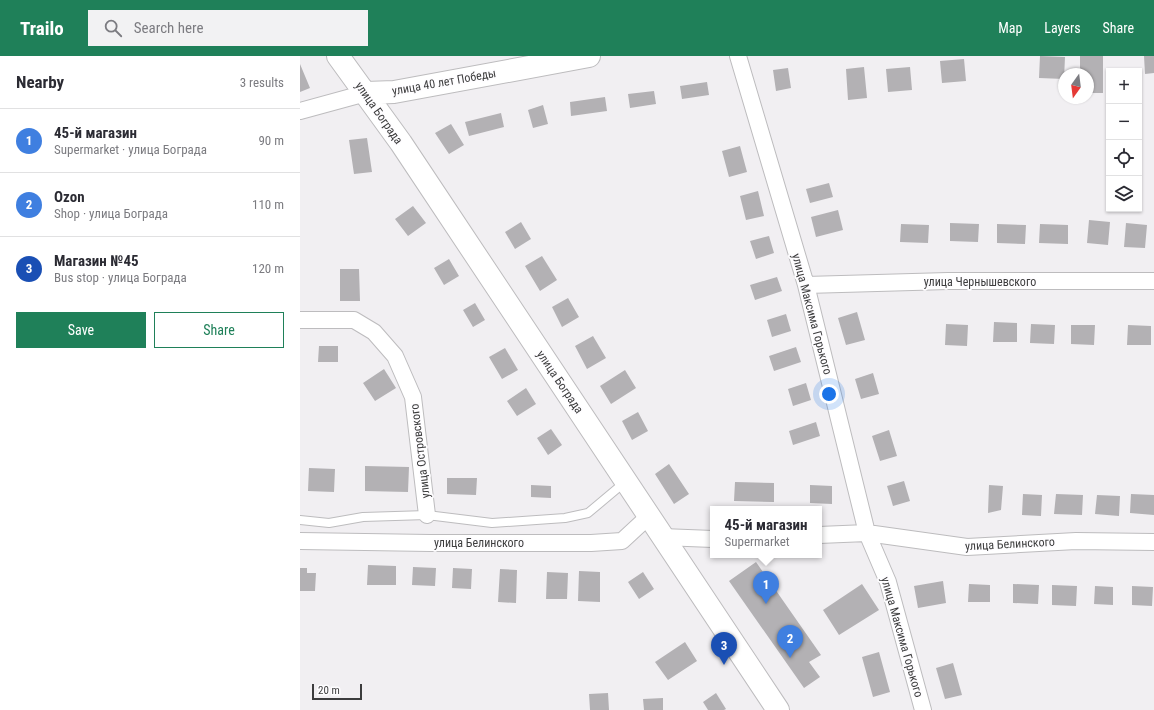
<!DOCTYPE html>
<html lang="en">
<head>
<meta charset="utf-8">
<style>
	:root { --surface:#fff; --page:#f2f2f3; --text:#2b2b33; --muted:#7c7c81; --line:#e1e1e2; --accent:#1f8059 }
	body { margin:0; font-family:"Roboto Condensed",sans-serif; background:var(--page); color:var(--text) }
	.controls { position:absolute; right:12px; top:12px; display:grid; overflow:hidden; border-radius:0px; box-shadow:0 1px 3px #0004 }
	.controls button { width:36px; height:36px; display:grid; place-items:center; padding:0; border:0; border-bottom:1px solid var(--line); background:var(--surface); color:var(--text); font:20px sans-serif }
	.compass { position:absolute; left:758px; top:12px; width:36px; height:36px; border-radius:50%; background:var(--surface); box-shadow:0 1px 3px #0004; rotate:194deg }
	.scale { position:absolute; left:12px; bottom:10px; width:50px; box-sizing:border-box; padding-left:4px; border:2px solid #3c3c3d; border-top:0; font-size:11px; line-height:14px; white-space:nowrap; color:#3c3c3d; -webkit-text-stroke:3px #fefdff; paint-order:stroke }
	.you { position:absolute; left:529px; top:338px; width:14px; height:14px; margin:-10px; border:3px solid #fff; border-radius:50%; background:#1a73e8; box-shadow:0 0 0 6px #1a73e833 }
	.badge { display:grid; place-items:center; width:26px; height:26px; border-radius:50%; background:var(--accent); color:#fff; font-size:13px; font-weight:700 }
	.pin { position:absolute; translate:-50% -33px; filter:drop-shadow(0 1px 2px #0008) }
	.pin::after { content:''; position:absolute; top:21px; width:14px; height:12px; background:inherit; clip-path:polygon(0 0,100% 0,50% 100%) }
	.popup { position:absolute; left:410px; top:450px; width:112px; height:52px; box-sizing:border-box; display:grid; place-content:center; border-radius:0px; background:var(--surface); filter:drop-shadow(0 1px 3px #0005); font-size:13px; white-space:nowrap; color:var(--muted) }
	.popup b { font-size:15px; color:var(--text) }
	.popup::after { content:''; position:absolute; left:50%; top:100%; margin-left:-8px; border:8px solid transparent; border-top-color:var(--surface) }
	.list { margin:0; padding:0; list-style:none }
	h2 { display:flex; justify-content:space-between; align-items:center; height:52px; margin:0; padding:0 16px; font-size:17px }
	h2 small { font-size:13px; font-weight:400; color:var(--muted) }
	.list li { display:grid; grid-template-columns:26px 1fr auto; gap:12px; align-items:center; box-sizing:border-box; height:64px; padding:0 16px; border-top:1px solid var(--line) }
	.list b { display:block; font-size:15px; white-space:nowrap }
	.list p { margin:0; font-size:13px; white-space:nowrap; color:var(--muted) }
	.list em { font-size:13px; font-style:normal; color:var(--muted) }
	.actions { display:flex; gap:8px; padding:12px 16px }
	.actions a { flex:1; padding:9px 0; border:1px solid var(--accent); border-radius:0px; text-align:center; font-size:14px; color:var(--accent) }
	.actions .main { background:var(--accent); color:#fff }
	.icon { flex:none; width:22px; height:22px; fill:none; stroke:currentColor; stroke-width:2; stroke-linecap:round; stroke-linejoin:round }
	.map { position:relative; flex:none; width:854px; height:654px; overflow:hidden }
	header { display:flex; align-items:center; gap:24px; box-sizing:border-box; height:56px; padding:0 20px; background:var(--accent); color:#fff }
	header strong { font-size:19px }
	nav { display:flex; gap:22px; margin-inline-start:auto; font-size:14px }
	.search { width:280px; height:36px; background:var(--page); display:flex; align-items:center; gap:10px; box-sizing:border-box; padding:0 14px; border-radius:0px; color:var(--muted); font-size:15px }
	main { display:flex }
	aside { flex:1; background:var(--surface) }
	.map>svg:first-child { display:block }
	.building { fill:#b3b1b4 }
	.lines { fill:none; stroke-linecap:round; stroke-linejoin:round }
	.service-casing { stroke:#bdbcbe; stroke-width:10 }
	.minor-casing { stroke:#bdbcbe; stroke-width:18 }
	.secondary-casing { stroke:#bdbcbe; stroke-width:24 }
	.service { stroke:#fff; stroke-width:8 }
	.minor { stroke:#fff; stroke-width:16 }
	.secondary { stroke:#fff; stroke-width:22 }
	.labels { text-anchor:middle; stroke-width:3.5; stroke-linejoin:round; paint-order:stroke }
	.street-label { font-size:12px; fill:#3c3c3d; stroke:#fefdff }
</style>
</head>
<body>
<header>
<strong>Trailo</strong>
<div class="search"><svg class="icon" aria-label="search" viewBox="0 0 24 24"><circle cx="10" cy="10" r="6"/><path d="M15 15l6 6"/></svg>Search here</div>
<nav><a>Map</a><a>Layers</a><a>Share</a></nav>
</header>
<main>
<aside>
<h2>Nearby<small>3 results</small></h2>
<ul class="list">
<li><span class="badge" style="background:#3f7fe0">1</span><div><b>45-й магазин</b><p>Supermarket · улица Бограда</p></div><em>90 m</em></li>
<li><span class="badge" style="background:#3f7fe0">2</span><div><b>Ozon</b><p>Shop · улица Бограда</p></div><em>110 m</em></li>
<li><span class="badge" style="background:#1a4fb4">3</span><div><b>Магазин №45</b><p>Bus stop · улица Бограда</p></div><em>120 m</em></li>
</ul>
<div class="actions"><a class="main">Save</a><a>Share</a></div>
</aside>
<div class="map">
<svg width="854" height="654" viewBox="0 0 854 654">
	<rect width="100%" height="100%" fill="#f1eff2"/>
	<path class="building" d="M740,0L765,1L764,23L739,22Z
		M780,0H803V37H788V18H780Z
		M844,0H854V17L845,18Z
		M664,3L666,25L642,27L640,5Z
		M0,8L10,32L0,36Z
		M564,11L567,42L548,44L546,13Z
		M610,11L612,34L588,36L586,13Z
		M488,12L491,32L476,35L473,14Z
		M407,26L409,39L382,43L380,30Z
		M354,35L356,48L330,52L328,38Z
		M305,41L307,55L271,60L270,46Z
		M243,49L248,68L233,72L228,54Z
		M201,57L204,71L169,80L165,66Z
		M151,68L164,89L149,98L135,77Z
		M67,82L72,116L54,118L49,84Z
		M440,90L447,116L429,121L422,95Z
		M529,127L533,141L510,147L506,133Z
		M458,135L464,160L446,164L440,140Z
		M113,150L126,167L108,180L95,163Z
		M538,154L543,174L516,181L511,161Z
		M789,164L810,166L808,189L787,187Z
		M221,166L231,183L215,193L205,176Z
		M650,167L679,168L678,186L650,185Z
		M826,167L847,169L845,192L824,191Z
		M601,168L629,169L628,187L600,186Z
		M697,168L726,169L725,188L697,187Z
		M740,168L768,169V188L739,187Z
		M469,180L474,197L456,203L450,185Z
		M242,200L257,224L240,235L225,210Z
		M149,203L159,220L144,229L134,212Z
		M40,213H59L60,245H40Z
		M477,221L482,235L455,244L450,229Z
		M268,242L279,261L262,271L252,251Z
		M175,247L185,264L173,271L163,254Z
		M557,256L565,284L546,289L538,262Z
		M486,258L491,275L472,281L467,264Z
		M694,266L717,267V286H693Z
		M646,268L668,269L667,290L645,289Z
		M731,268L755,269L754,288L730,287Z
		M771,269H795L794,289L771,288Z
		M828,269L851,270V289H827Z
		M293,280L306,302L287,313L275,290Z
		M19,290H38V306H18Z
		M496,291L501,306L474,315L469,300Z
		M205,292L218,314L202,323L189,301Z
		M84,313L96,332L75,345L63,327Z
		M325,314L336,332L311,348L300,330Z
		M573,317L579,338L561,343L555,323Z
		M506,327L511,344L493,350L488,333Z
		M226,332L236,348L217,360L207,345Z
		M338,356L348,375L332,384L322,365Z
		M516,366L520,380L493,389L489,375Z
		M251,373L262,389L248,399L237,382Z
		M589,374L597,400L580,405L572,380Z
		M369,408L389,438L374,448L355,418Z
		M65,410L109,411L108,436L65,435Z
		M9,412L35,413L34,436L8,435Z
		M147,422H177L176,439L147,438Z
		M604,425L610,445L593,450L587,430Z
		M435,426L474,427V446L434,445Z
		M231,429L251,430V442L231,441Z
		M510,429L532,430V448L510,447Z
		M689,429L703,430L701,454L688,457Z
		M723,438L742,439L741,460L722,459Z
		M756,438L783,439L782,459L754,458Z
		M831,438L854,439V459L830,457Z
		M797,439L820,440L819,460L795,458Z
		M456,506L521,599L509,606L520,621L504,632L429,525Z
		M68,509L96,510V529H67Z
		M113,511L136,512L135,530L112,529Z
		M0,512H7V517H16L15,535H0Z
		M153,512L172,513L171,533L152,532Z
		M200,513L217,514L216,547L198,546Z
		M279,515L300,516V546L278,545Z
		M247,516L268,517L267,543H246Z
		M343,516L354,533L339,543L328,526Z
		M643,525L646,547L618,552L614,530Z
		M562,528L579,554L539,579L523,554Z
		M669,528L690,529V546H668Z
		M713,528L739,529L738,548L713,547Z
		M752,529L777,530L776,550L752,549Z
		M795,530L813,531V549L794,548Z
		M832,530L853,531L852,550L832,549Z
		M385,586L397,605L368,624L355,606Z
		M579,596L590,636L573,641L562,601Z
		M653,607L662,639L645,643L636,612Z
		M308,637L309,654H290L289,638Z
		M416,637L426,653L424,654H408L403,646Z
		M363,642V654H344L343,643Z"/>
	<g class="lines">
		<g class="service-casing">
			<path id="service" d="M0,464L29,467L63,461L127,459L192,467L265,462L288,457L325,426"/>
		</g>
		<g class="minor-casing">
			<path id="minor" d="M438,0L506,229L567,477L588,526L623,654
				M0,55L66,37
				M506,229L648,225H854
				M0,264H54L74,276L95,300L113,341L127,459
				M519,479L567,477L667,491L776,485L854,486
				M362,481L413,483
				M0,485L130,487H291L322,485L349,460"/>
		</g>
		<g class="secondary-casing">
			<path id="secondary" d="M38,0L101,87L478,654
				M66,37L94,36L289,0"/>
		</g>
		<use href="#service" class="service"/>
		<use href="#minor" class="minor"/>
		<use href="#secondary" class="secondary"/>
	</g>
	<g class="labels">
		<g class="street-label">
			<text transform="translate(144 26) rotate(-10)" y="4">улица 40 лет Победы</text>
			<text transform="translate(79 57) rotate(55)" y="4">улица Бограда</text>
			<text x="680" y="230">улица Чернышевского</text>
			<text transform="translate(512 258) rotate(75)" y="4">улица Максима Горького</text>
			<text transform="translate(260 326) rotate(56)" y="4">улица Бограда</text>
			<text transform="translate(120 395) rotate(-97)" y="4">улица Островского</text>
			<text x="179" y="491">улица Белинского</text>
			<text transform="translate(710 488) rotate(-3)" y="4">улица Белинского</text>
			<text transform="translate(602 581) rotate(74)" y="4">улица Максима Горького</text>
		</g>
	</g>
</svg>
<div class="controls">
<button>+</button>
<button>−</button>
<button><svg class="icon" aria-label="locate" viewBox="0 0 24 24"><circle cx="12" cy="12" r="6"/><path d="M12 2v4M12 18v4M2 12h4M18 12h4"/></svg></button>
<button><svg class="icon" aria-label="layers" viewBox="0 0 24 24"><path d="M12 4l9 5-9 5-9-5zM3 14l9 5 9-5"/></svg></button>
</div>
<svg class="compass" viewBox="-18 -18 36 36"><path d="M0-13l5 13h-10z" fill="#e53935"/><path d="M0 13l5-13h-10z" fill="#7c7c81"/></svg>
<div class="scale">20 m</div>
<div class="you"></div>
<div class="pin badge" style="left:466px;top:548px;background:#3f7fe0">1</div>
<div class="popup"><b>45-й магазин</b>Supermarket</div>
<div class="pin badge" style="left:490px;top:602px;background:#3f7fe0">2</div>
<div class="pin badge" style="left:424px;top:609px;background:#1a4fb4">3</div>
</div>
</main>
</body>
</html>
